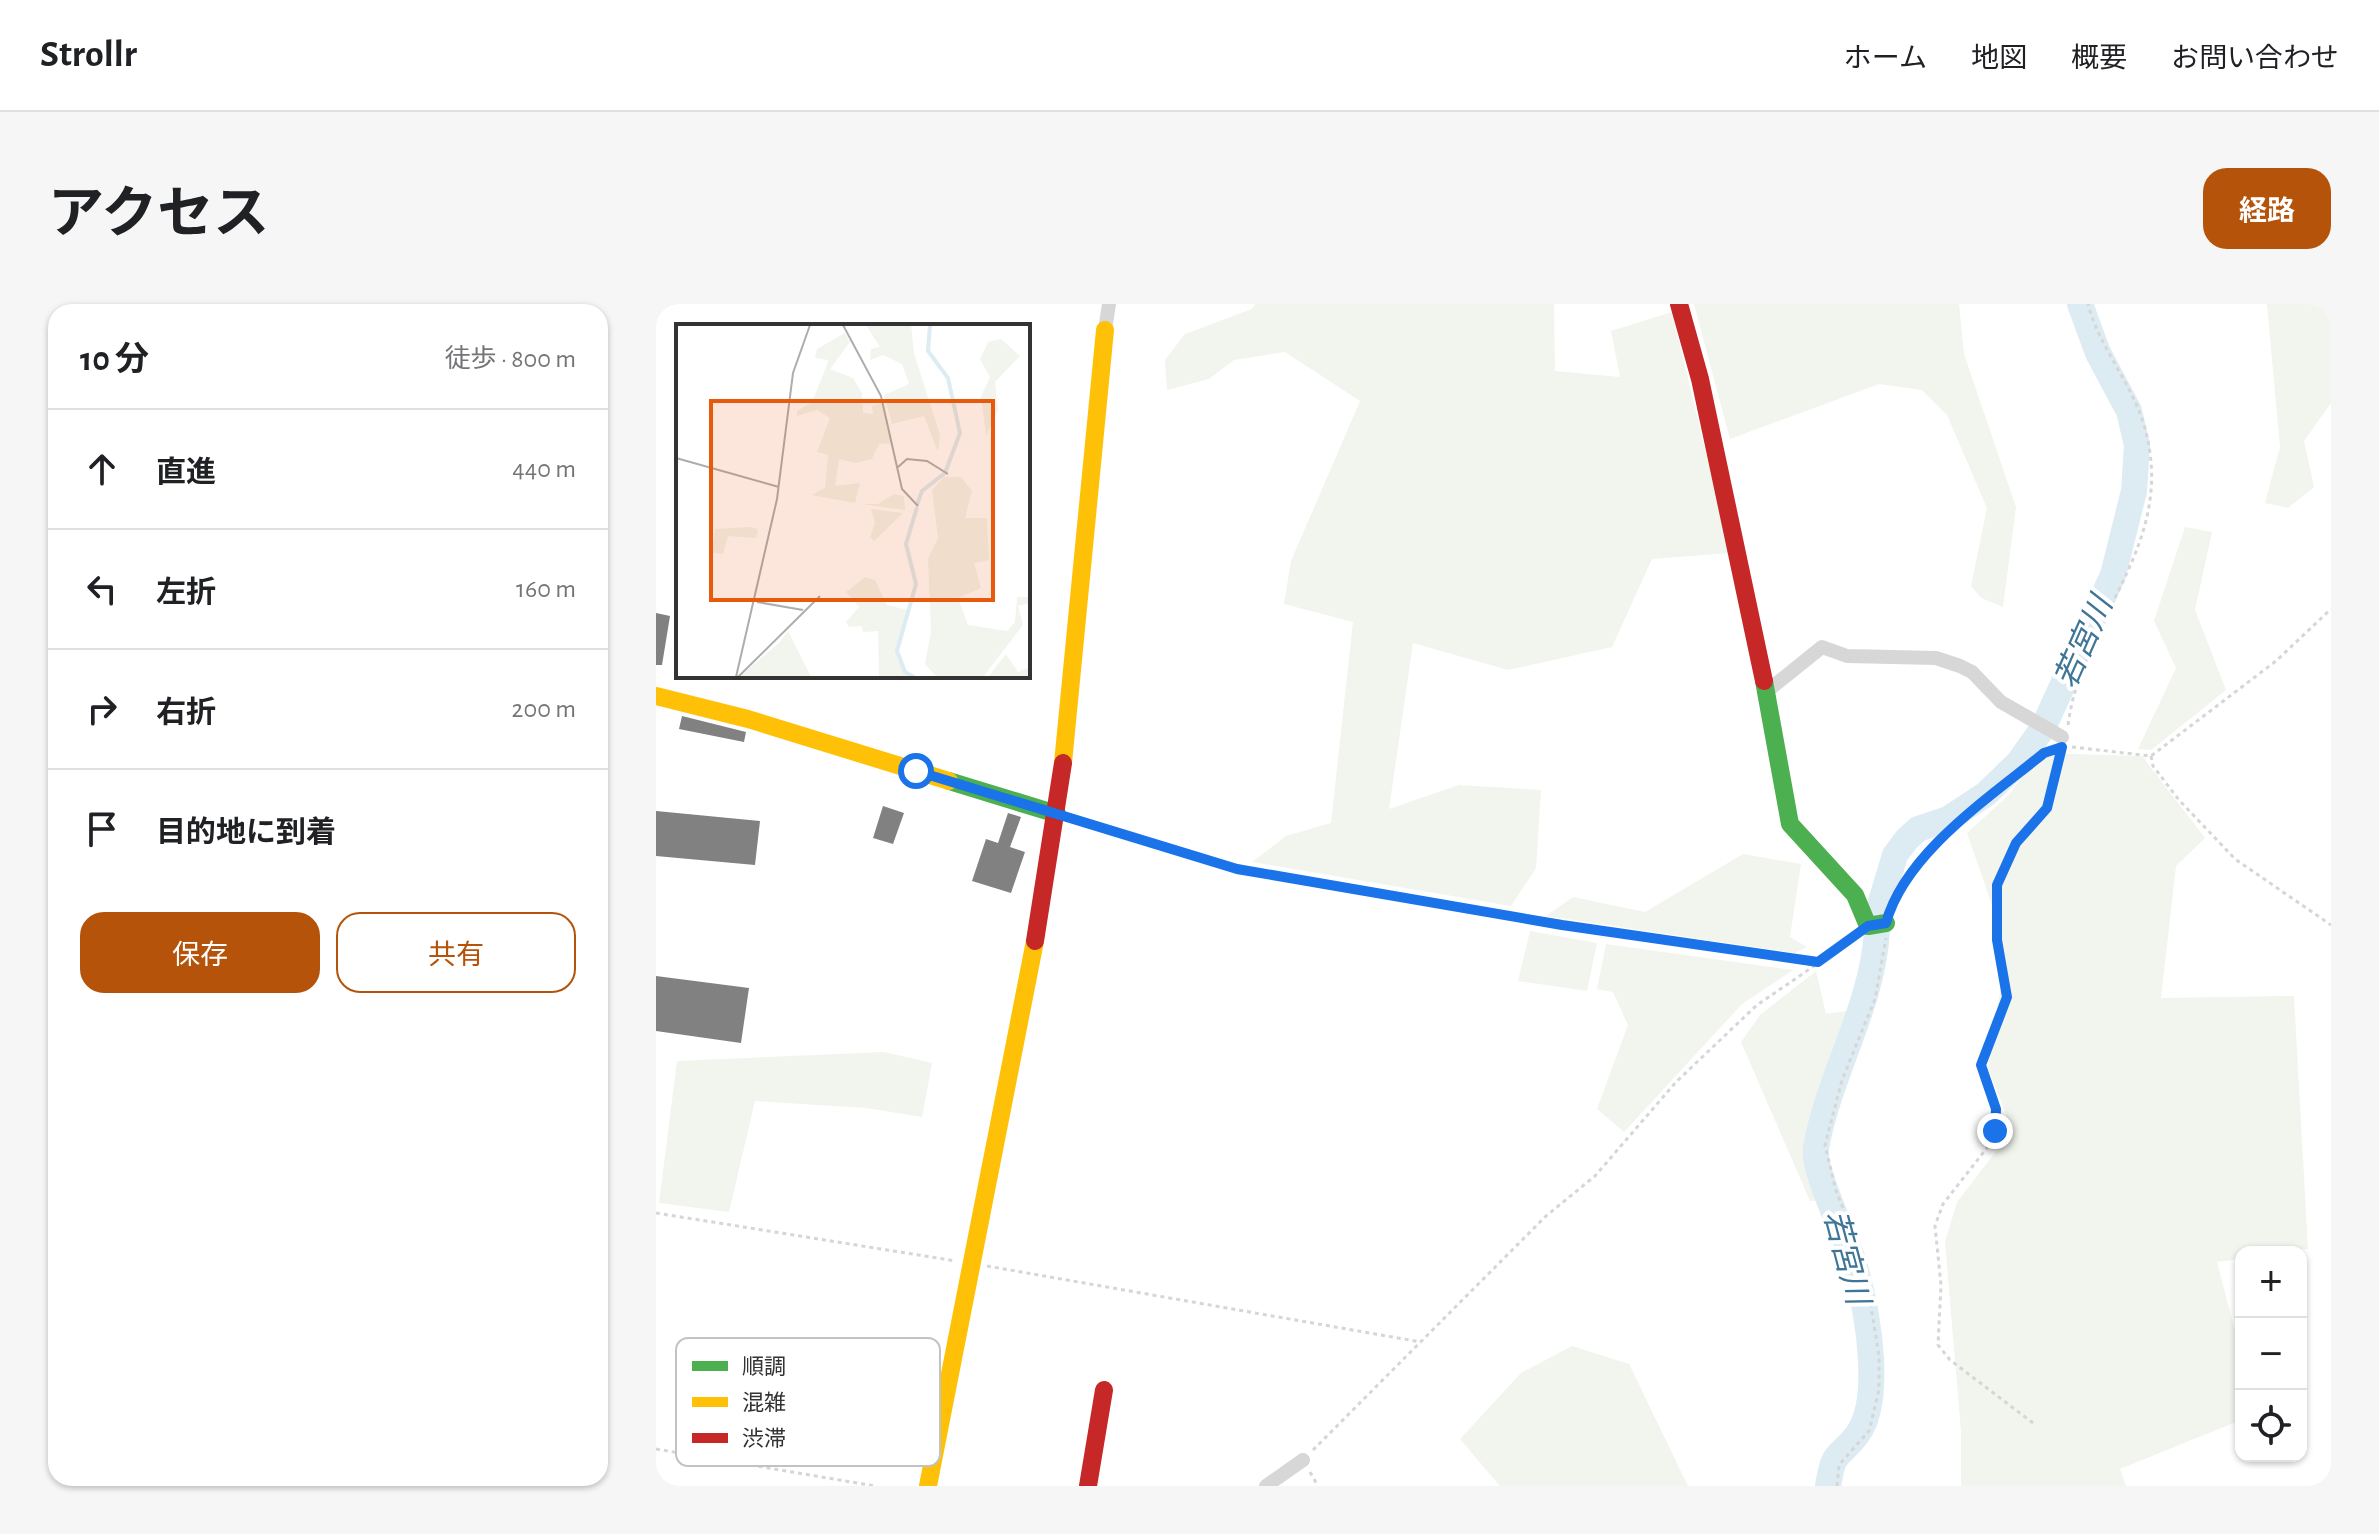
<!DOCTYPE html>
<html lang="ja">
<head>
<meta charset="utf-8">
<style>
	:root { --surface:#fff; --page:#f6f6f6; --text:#202124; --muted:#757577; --line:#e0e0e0; --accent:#b45309 }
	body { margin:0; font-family:"Alegreya Sans","Noto Sans JP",sans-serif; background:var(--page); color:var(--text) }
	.controls { position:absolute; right:24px; bottom:24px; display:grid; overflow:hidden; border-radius:16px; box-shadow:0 2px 6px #0004 }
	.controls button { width:72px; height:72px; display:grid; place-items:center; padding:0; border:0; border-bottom:2px solid var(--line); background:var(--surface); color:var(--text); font:40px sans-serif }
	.stop { position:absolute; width:24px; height:24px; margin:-18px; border:6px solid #1a73e8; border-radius:50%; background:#fff }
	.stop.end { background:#1a73e8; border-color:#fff; box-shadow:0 2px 8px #0008 }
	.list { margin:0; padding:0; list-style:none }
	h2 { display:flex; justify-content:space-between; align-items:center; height:104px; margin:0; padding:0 32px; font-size:34px }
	h2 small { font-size:26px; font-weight:400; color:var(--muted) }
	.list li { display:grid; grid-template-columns:52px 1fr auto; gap:24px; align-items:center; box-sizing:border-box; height:120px; padding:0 32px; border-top:2px solid var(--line) }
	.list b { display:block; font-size:30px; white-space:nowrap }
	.list em { font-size:26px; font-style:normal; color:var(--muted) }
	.actions { display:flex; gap:16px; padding:24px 32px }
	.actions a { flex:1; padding:18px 0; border:2px solid var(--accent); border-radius:24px; text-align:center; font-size:28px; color:var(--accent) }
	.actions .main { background:var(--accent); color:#fff }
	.icon { flex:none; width:44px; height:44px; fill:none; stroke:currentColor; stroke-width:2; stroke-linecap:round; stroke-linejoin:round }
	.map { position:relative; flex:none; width:1675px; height:1182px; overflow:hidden; border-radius:24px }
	header { display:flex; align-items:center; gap:48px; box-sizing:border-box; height:112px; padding:0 40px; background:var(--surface); border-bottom:2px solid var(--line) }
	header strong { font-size:38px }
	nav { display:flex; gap:44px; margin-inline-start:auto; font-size:28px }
	.intro { display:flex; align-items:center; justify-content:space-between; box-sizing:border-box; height:192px; padding:0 48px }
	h1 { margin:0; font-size:56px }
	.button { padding:20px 36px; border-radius:24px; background:var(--accent); color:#fff; font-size:28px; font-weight:700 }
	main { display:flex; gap:48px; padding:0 48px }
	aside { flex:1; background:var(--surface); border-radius:24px; box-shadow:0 2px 6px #0004 }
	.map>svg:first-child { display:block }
	.green { fill:#f1f5ed }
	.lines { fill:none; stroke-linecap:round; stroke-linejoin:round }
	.river { stroke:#ddebf3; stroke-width:26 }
	.building { fill:#818181 }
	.path { stroke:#d6d6d6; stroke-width:3; stroke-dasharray:4 4; stroke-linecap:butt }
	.street { stroke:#d7d7d7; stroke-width:14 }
	.fast { stroke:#4caf50; stroke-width:18 }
	.slow { stroke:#ffc107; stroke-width:18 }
	.jam { stroke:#c62828; stroke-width:18 }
	.route { stroke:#1a73e8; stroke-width:10 }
	.labels { text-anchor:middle; stroke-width:8; stroke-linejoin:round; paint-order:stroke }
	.water-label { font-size:32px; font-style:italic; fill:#3f7597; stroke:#fff }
	.inset-river { fill:none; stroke:#ddebf3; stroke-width:4 }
	.inset-road { fill:none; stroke:#adadad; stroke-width:2 }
	.view { fill:#e8590c; fill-opacity:0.15; stroke:#e8590c; stroke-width:4 }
	.inset-edge { fill:none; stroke:#333; stroke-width:4 }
	.key { fill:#fff; stroke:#c2c2c2; stroke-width:2 }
	.key-label { font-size:22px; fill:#333 }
</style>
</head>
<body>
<header>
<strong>Strollr</strong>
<nav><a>ホーム</a><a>地図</a><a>概要</a><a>お問い合わせ</a></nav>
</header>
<div class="intro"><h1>アクセス</h1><a class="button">経路</a></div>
<main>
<aside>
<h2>10 分<small>徒歩 · 800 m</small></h2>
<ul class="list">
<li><svg class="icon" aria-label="ahead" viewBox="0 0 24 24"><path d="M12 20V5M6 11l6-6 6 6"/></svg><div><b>直進</b></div><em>440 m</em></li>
<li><svg class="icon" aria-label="left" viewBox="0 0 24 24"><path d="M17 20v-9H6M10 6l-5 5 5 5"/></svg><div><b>左折</b></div><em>160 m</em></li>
<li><svg class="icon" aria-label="right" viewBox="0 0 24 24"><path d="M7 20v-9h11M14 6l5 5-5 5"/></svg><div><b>右折</b></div><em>200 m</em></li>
<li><svg class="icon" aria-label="arrive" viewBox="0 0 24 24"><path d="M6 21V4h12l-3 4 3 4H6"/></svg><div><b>目的地に到着</b></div></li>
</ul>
<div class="actions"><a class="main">保存</a><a>共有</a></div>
</aside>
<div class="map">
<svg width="1675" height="1182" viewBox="0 0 1675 1182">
	<rect width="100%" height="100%" fill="#fff"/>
	<path class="green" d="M599,0H898L899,67L964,73L955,27L1016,8L1074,249L996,255L956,343L852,366L757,339L733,505L803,481L885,486L880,564L855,602L596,558L630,532L675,519L697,318L628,300L635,257L704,97L629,48L578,56L553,75L511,86L509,56L529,30L596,5Z
		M1038,0H1303L1308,50L1360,203L1347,303L1325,294L1315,282L1331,204L1291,111L1266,86L1223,80L1074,135Z
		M1611,0H1675V99L1648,137L1658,183L1632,204L1609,199L1624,143Z
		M1529,223L1556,228L1539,306L1570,386L1495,446L1482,445L1520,364L1498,317Z
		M1382,449L1486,452L1549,534L1520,562L1505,694L1638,692L1652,945L1585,948V955L1561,958L1585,1050V1116L1464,1165L1470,1182H1305V1127L1289,938L1301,898L1345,841L1350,810L1332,764L1349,657L1335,598L1311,529L1353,491Z
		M1087,550L1145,560L1134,633L1151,643L1139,649L890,612L917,593L989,608Z
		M874,627L941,639L931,687L862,677Z
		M950,640L1137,666L1086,700L968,828L941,805L972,721L957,688L941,685Z
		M1160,667L1170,710L1198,706L1153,828V852L1167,896L1154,897L1085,738L1105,710Z
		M228,748L276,759L266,813L210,804L99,797L73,908L3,899L21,757Z
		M916,1042L973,1060L1032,1182H844L804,1135L865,1069Z"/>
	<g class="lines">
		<path class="river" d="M1220,614L1239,551L1251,535L1262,525L1292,515L1330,490L1363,458L1387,424L1457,271L1478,187L1481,141L1473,107L1442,49L1424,0
			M1172,1182C1178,1144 1182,1156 1201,1131C1216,1111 1216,1079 1215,1055C1213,1021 1206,985 1196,953C1188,929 1156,865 1160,844C1173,770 1216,704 1221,628"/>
	</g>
	<path class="building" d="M0,309L14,312L6,361H0Z
		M26,412L90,428L88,438L23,425Z
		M227,502L248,509L237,540L217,534Z
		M0,507L104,517L99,561L0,552Z
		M352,509L365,513L354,543L369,548L355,589L316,577L330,535L342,539Z
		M0,672L93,684L85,739L0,727Z"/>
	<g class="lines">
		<path class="path" d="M1412,421C1427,309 1523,240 1488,121C1475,78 1443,43 1432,0
			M1416,443L1495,452L1620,357L1675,305
			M1495,452L1497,462L1523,496L1579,555L1675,621
			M416,515L581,565L906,621L1162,658
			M1236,603C1274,538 1330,496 1388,449L1401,445
			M0,909L300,957
			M331,962L765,1038
			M1377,1119L1294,1056L1282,1041L1285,981L1279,922L1287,900L1334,840L1341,813L1325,761L1351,693L1341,636V581L1360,539L1391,504L1405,447
			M0,1145L219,1182
			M657,1146L890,912L939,872L1020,778L1101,701L1199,634
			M654,1168L662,1182
			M1181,1182L1183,1161L1213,1127L1223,1086V1052L1207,953L1180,887L1169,841L1186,776L1219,695L1230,634"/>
		<path class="street" d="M449,26L453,0
			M1110,388L1166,343L1191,352L1280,354L1304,362L1316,368L1345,398L1406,433
			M610,1182L647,1156"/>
		<path class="fast" d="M1108,377L1134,520L1199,591L1212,622L1230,619
			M293,477L401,510"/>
		<path class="slow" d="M0,392L92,415L293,477
			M407,459L449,26
			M272,1182L379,637"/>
		<path class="jam" d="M1023,0L1044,75L1108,377
			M379,637L407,459
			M432,1182L448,1086"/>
	</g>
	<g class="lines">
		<path class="route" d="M260,467L581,565L906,621L1162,658L1212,622L1230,619C1249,549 1334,493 1388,449L1406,443L1391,504L1360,539L1341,581V636L1351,693L1325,761L1340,805L1339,827"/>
	</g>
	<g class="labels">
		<g class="water-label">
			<text transform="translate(1427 338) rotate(-66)" y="11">若宮川</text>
			<text transform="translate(1191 953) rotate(75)" y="11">若宮川</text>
		</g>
	</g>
	<g transform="translate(20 20)">
		<rect width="354" height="354" fill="#fff"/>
		<path d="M190,1H235L238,29L264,111L262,128L248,92L216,100L208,71L233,60L226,40L207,31L194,36L195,25L204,23ZM169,9L174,18L154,45L177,54L186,69L187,89L197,90L196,82L206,79L216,119L203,120L196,135L179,139L163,135L159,162L184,159L179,179L135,171L149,164L152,131L141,128L154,94L141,86L121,92V87L136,78L151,41L152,36L139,34L141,25ZM325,15L344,32L319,58L322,86L310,112L305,72L314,53L304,35L312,18ZM268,153H285L296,167L289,194H311L313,236L298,239L305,264L282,274L292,301L331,307L339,298L341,273H354V279L342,282L347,301L307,353H261L249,340L255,308L252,235L262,214L256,166ZM218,170L228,172L229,186L185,180H202ZM195,185L227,189L198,217L194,213L199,199ZM39,205L74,203L82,205L80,214L52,212L47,230L36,229ZM189,253L199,256L211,281L232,286L221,327L228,348L236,353H203L202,307L187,308L186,302L173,303L170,298L183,283L170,268ZM112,307L135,353H63L103,319ZM330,330L342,348L354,343V353H312Z" fill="#f1f5ed"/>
		<path class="inset-river" d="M241,181L246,167L269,149L284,109L272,54L252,27L254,1M238,353L229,348L221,327L240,260L230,220L241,183"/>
		<path class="inset-road" d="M167,1L205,72L226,165L242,182M0,134L103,163M222,143L231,135L251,137L272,150M81,278L127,286M60,353L101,175L117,49L134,1M62,353L144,272"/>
		<path class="view" d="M35,77H317V276H35Z"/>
		<rect width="354" height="354" class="inset-edge"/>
	</g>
	<rect x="20" y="1034" width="264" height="128" rx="12" class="key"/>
	<rect x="36" y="1057" width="36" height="10" fill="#4caf50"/>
	<rect x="36" y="1093" width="36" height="10" fill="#ffc107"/>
	<rect x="36" y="1129" width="36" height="10" fill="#c62828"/>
	<g class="key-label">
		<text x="86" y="1070">順調</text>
		<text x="86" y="1106">混雑</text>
		<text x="86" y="1142">渋滞</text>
	</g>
</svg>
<div class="controls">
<button>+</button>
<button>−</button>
<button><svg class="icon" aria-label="locate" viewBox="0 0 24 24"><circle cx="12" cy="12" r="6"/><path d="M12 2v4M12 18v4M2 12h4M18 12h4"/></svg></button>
</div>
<div class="stop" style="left:260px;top:467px"></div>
<div class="stop end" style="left:1339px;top:827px"></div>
</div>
</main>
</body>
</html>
